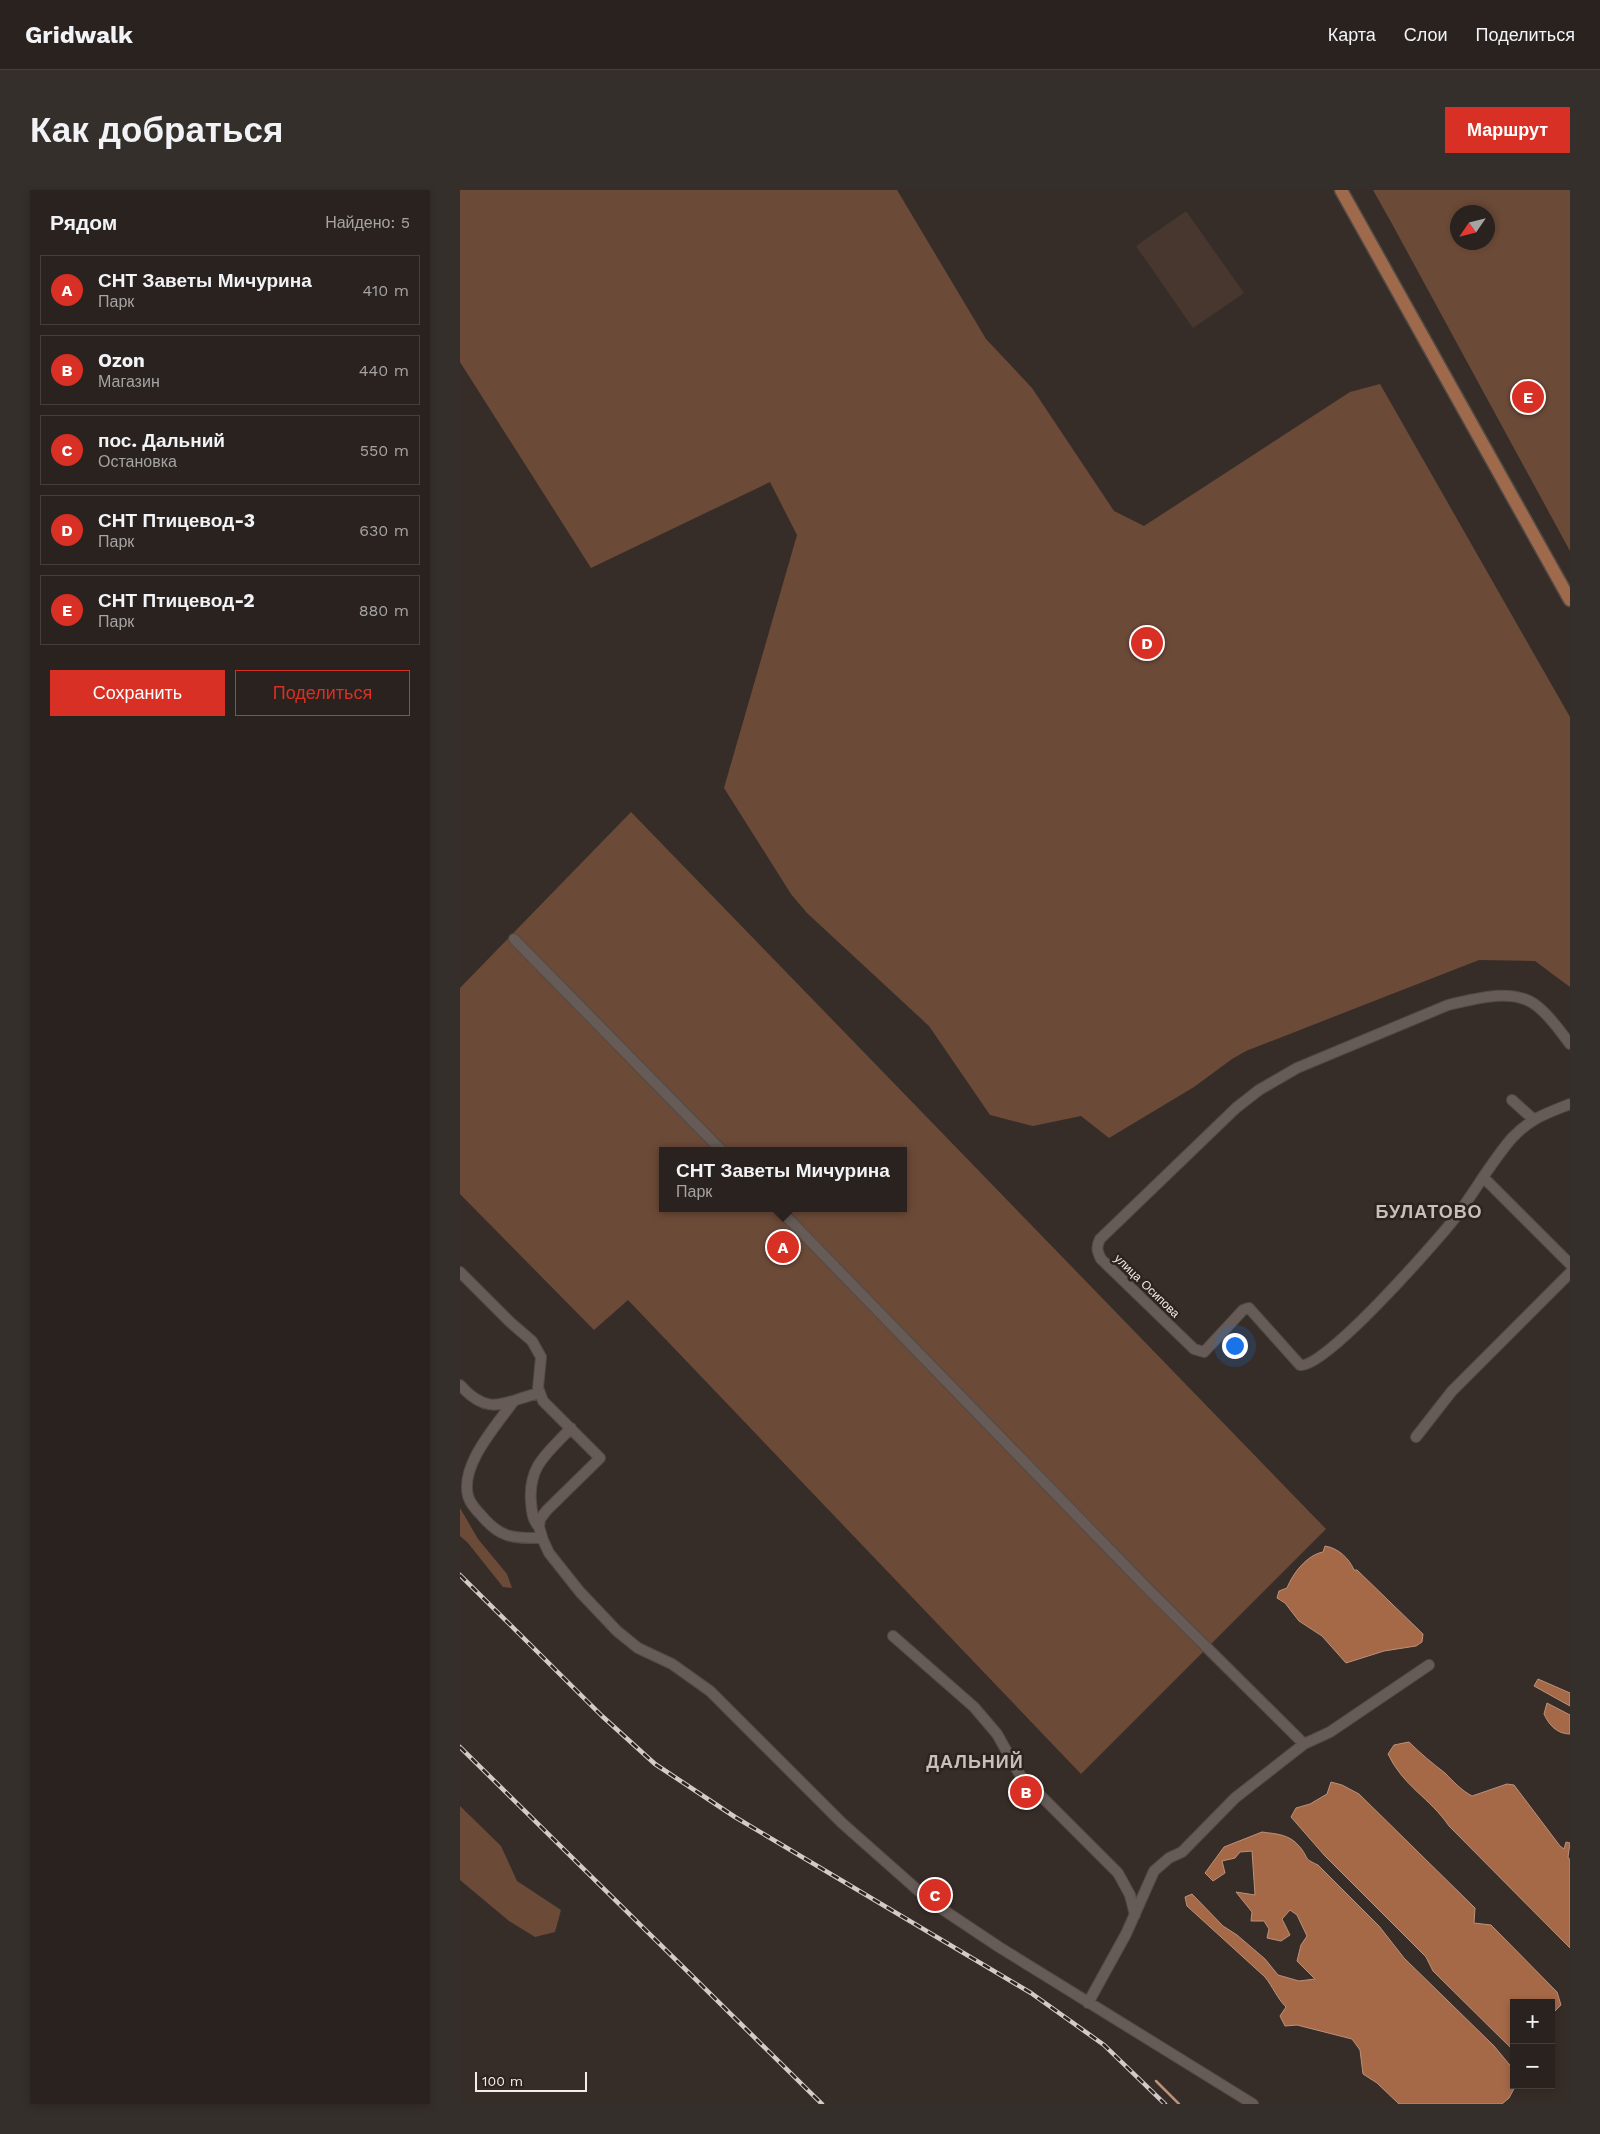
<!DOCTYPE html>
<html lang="ru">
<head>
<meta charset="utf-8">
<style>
	:root { --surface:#29221e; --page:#352f2b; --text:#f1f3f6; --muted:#a5a4a4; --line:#453f3c; --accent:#d93025 }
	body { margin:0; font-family:"Work Sans",sans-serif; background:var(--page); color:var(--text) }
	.controls { position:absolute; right:15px; bottom:15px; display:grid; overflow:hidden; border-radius:0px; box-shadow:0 2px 8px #0003 }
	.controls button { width:45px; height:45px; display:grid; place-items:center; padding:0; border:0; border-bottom:1px solid var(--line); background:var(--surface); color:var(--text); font:25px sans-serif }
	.compass { position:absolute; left:990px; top:15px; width:45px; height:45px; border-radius:50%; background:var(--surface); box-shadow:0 2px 8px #0003; rotate:235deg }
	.scale { position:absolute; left:15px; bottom:12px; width:112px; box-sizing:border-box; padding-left:5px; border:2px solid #f3edea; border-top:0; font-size:14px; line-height:18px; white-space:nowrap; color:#f3edea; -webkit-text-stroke:4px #2d241f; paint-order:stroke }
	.you { position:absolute; left:774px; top:1155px; width:18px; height:18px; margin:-12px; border:4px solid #fff; border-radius:50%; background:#1a73e8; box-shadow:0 0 0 8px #1a73e833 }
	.badge { display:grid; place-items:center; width:32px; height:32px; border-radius:50%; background:var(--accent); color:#fff; font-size:16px; font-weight:700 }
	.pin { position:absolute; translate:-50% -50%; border:2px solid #fff; box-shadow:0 1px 5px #0006 }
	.popup { position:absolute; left:199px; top:957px; width:248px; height:65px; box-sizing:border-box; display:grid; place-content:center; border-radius:0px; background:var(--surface); filter:drop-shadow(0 1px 4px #0005); font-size:16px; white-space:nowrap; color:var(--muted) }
	.popup b { font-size:19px; color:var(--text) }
	.popup::after { content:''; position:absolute; left:50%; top:100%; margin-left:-10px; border:10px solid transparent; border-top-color:var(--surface) }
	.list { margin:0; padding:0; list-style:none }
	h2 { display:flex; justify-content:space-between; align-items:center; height:65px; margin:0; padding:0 20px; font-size:21px }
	h2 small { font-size:16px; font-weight:400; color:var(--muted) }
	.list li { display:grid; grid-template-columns:32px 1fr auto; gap:15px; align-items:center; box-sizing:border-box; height:70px; margin:0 10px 10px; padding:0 10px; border:1px solid var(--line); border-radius:0px }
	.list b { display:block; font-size:19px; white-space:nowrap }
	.list p { margin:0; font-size:16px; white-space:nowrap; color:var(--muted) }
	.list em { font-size:16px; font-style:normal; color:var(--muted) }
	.actions { display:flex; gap:10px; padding:15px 20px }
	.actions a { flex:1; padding:11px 0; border:1px solid var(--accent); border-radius:0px; text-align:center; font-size:18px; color:var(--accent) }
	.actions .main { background:var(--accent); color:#fff }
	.map { position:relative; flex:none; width:1110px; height:1914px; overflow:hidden; border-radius:0px }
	header { display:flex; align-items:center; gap:30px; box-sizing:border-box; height:70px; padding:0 25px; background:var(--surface); border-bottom:1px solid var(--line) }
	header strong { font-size:24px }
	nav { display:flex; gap:28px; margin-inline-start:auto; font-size:18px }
	.intro { display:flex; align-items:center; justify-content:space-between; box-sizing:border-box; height:120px; padding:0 30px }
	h1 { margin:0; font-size:35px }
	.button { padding:12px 22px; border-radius:0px; background:var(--accent); color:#fff; font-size:18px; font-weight:700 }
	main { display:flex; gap:30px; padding:0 30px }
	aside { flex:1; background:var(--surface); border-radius:0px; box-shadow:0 2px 8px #0003 }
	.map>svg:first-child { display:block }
	.built { fill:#47372f }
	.green { fill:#6c4a38; fill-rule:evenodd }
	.water { fill:#a56948; stroke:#bc9179 }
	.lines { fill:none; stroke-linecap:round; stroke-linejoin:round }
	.stream { stroke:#bc9179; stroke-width:2.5 }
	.minor-casing { stroke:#514a45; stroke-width:12 }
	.major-casing { stroke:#514a45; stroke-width:15 }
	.minor { stroke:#665b56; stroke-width:10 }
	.major { stroke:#9f694b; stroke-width:12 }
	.rail-casing { stroke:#d2cbc8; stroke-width:4.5 }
	.rail { stroke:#2d241f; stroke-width:2.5; stroke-dasharray:8; stroke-linecap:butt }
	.labels { text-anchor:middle; stroke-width:5; stroke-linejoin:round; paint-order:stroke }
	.street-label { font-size:12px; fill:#f3edea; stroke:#2d241f }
	.district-label { font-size:18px; font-weight:bold; letter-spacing:1px; fill:#cabeb8; stroke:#2d241f }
</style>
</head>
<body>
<header>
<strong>Gridwalk</strong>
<nav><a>Карта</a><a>Слои</a><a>Поделиться</a></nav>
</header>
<div class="intro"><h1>Как добраться</h1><a class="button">Маршрут</a></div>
<main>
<aside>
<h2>Рядом<small>Найдено: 5</small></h2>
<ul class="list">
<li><span class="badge">A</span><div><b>СНТ Заветы Мичурина</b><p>Парк</p></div><em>410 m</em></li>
<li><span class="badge">B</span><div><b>Ozon</b><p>Магазин</p></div><em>440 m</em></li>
<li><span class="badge">C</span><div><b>пос. Дальний</b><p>Остановка</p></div><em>550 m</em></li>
<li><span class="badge">D</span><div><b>СНТ Птицевод-3</b><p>Парк</p></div><em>630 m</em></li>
<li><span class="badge">E</span><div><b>СНТ Птицевод-2</b><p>Парк</p></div><em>880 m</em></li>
</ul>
<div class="actions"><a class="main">Сохранить</a><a>Поделиться</a></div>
</aside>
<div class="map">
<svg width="1110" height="1914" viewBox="0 0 1110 1914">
	<rect width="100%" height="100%" fill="#372d28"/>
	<path class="built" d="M726,21L784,103L733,138L676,56Z"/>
	<path class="green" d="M0,0H437L526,149L572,198L654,321L684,336L890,202L920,194L1110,527V797L1075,771L1019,770L786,861L772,869L734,897L649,948L621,926L573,936L530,925L469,836L347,723L331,704L264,598L337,345L310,292L131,378L0,172Z
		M913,0H1110V361L931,32ZM1028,22V52H998V22Z
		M171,622L866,1339L621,1584L168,1110L134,1140L0,1004V798ZM203,961H443V1018H203Z
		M0,1318L18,1349L47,1384L52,1398L43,1397L8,1353L0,1346Z
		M0,1616L41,1656L57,1691L101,1720L95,1742L75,1747L49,1731L0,1690Z"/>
	<path class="water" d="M865,1356C878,1358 889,1368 894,1380H897L963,1444L962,1452L956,1456L924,1461L886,1473L862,1446L839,1431L825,1413L817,1408L819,1401L827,1398C833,1383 847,1365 863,1362Z
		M1078,1489L1110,1503V1516L1074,1496Z
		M1087,1513L1110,1525V1544C1097,1544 1089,1535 1084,1524Z
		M949,1552C961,1564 972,1573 985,1583C994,1592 1001,1600 1012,1606L1047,1594L1054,1595L1100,1656L1104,1659L1106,1652L1110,1653L1108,1667L1110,1670V1758L989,1636C970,1608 943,1596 928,1564L934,1555Z
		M871,1592L882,1595L899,1604L1015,1718L1014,1733L1031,1735L1097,1802L1101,1815L1091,1825V1813H1054V1861L973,1781L966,1767L865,1666L831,1627L836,1618L850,1614L867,1604Z
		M802,1642C816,1644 829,1644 839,1656C849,1667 842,1668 858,1675L919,1736L944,1768L1034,1856L1054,1880V1895H1056L1049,1908L1042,1914H939L917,1893L903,1884L900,1860L892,1849L837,1835L825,1836L820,1826L826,1817C817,1808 813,1797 805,1787L727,1716L725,1707L732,1704L763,1736L777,1745L805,1769L818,1785L839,1791L855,1789L837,1771L841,1755L847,1746L837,1725L830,1720L822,1729L830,1745L821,1751L807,1748L809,1739L804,1731H791L792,1722L776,1702L795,1705L792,1661L780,1662L775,1668L762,1671L765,1683L753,1691L745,1683L764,1657Z"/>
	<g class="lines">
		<path class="stream" d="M696,1891L719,1914"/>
		<g class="minor-casing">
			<path id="minor" d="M54,749L262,961
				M1110,854C1100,841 1091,827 1077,816C1054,797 1015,809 988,815L837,878L799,900L776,918L640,1049C636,1057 637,1061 641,1069L734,1159L744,1162L783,1120L789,1118L840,1175C863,1181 977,1051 995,1028C1014,1003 1031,972 1052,948C1071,928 1085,924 1110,914
				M1052,910L1073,929
				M1024,988L1110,1074
				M318,1018L690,1401L844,1554
				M0,1082L50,1132L72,1151L81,1167L78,1198L83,1211L140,1268L87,1320L80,1329L79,1337L83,1350L89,1363L120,1402L157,1441L178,1458L212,1474L250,1501L382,1633L470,1711L539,1757L793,1914
				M0,1195C30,1229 46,1210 80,1203
				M53,1212C36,1236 0,1275 8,1306C10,1313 16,1320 21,1325C41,1349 53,1348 82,1348
				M956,1247L992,1201L1110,1083
				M79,1337C72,1329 72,1322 71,1312C68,1275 88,1263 111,1238
				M433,1446L514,1517L537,1544L560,1585L658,1683L670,1705L675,1725
				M628,1813L666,1744L694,1681L709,1668L722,1662L775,1608L844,1554L870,1542L969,1475"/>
		</g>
		<g class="major-casing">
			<path id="major" d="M881,0L1110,410"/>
		</g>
		<use href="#minor" class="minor"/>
		<use href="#major" class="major"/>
		<g class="rail-casing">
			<path id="rail" d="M0,1385L142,1526L195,1574L275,1627L571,1803L644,1855L705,1914
				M0,1557L362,1914"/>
		</g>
		<use href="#rail" class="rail"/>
	</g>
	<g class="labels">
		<g class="street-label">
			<text transform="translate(687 1096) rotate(44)" y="4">улица Осипова</text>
		</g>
		<g class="district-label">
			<text x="969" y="1028">БУЛАТОВО</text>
			<text x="515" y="1578">ДАЛЬНИЙ</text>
		</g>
	</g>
</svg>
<div class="controls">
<button>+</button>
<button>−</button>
</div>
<svg class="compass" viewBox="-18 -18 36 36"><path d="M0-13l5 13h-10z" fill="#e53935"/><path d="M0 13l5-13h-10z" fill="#a5a4a4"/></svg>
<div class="scale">100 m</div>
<div class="you"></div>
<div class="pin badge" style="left:323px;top:1057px">A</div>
<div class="popup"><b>СНТ Заветы Мичурина</b>Парк</div>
<div class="pin badge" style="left:566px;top:1602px">B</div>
<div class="pin badge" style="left:475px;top:1705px">C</div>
<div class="pin badge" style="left:687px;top:453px">D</div>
<div class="pin badge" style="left:1068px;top:207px">E</div>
</div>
</main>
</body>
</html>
